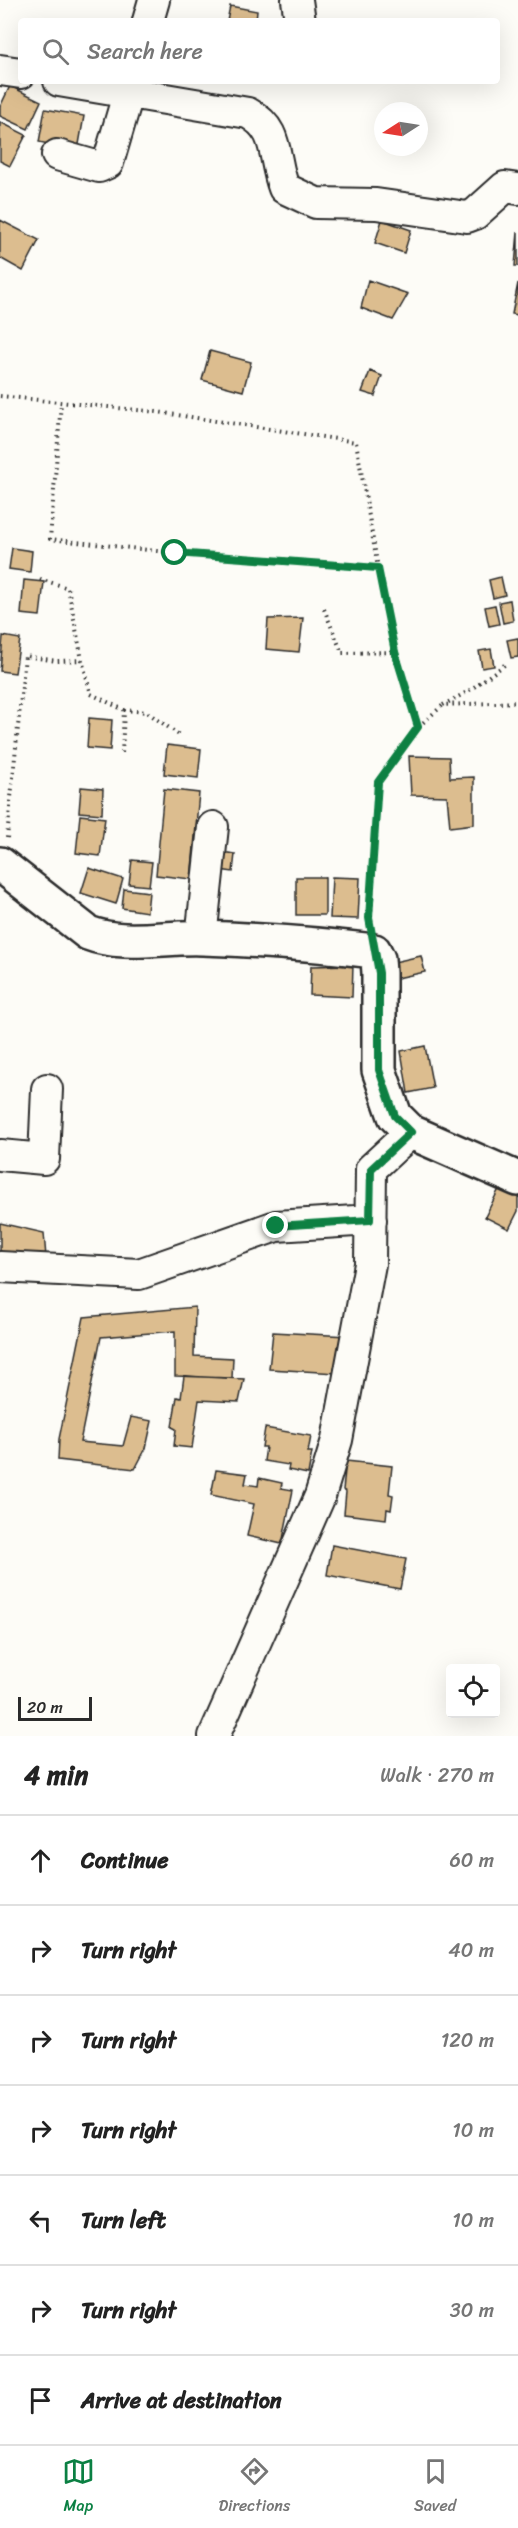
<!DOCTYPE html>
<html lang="en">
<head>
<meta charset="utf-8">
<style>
	:root { --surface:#fff; --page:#f2f2f2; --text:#222; --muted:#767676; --line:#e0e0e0; --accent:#0b8043 }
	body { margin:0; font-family:Sriracha,sans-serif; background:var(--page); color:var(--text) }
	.controls { position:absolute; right:18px; bottom:18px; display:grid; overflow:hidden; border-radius:6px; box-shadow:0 6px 24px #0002 }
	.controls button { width:54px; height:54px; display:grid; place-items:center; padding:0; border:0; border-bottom:2px solid var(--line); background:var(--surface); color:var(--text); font:30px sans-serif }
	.compass { position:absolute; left:374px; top:102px; width:54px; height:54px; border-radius:50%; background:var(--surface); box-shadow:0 6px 24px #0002; rotate:258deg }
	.scale { position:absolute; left:18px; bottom:15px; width:74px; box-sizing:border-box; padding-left:6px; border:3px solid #2b2b2b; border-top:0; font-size:16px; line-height:21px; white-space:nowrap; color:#2b2b2b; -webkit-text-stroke:4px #fdfcf7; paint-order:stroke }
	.stop { position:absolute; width:18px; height:18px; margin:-14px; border:4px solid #0b8043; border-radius:50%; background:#fff }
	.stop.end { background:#0b8043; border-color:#fff; box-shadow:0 2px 6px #0008 }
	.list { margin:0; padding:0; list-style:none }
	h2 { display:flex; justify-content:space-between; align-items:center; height:78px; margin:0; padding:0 24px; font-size:26px }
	h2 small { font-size:20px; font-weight:400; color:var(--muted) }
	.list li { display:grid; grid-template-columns:39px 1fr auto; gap:18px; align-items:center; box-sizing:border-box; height:90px; padding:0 24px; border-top:2px solid var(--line) }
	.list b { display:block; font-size:22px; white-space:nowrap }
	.list em { font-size:20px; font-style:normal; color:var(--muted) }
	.icon { flex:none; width:33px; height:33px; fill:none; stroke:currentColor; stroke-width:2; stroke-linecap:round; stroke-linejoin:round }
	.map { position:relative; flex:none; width:518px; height:1736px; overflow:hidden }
	.search { position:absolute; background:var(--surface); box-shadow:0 6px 24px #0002; left:18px; right:18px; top:18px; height:66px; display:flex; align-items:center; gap:15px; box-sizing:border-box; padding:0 21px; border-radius:6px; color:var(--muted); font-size:22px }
	.sheet { height:708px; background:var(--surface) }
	nav { display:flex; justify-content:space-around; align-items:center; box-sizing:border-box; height:84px; border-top:2px solid var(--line); background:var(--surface); font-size:16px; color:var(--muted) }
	nav a { display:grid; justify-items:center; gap:3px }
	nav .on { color:var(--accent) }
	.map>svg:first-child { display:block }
	.building { fill:#dcbd8f; stroke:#2b2b2b; stroke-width:1.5 }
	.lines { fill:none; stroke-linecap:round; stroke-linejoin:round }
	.minor-casing { stroke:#2b2b2b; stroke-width:34 }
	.tertiary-casing { stroke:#2b2b2b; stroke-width:38 }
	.path { stroke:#2b2b2b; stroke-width:4; stroke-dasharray:1.5 4.5; stroke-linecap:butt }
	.minor { stroke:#fdfcf7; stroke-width:30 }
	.tertiary { stroke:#fdfcf7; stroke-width:33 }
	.route { stroke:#0b8043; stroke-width:8 }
</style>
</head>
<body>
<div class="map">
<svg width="518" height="1736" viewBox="0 0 518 1736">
	<rect width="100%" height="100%" fill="#fdfcf7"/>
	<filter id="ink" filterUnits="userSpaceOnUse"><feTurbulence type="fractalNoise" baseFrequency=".0167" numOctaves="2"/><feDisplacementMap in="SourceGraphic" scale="12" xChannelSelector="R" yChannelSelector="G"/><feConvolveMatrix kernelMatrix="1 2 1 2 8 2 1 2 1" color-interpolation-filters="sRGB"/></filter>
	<g filter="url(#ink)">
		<path class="building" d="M230,6L257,11L256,21H227Z
			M10,86L41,101L28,129L0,116V107Z
			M45,109L84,116L78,150L39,142Z
			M0,122L26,135L10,166L0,161Z
			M0,220L39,240L23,271L0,258Z
			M382,220L411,230L404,253L375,243Z
			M518,232V266H515Z
			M368,280L408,294L393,320L361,308Z
			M518,283V315L512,314Z
			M210,351L251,362L243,391L202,380Z
			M370,371L382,376L375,396L362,392Z
			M12,548L32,551L30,572L9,569Z
			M501,577L505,595L493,598L489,580Z
			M24,580L44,582L40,616L21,614Z
			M510,600L513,621L503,623L499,602Z
			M495,605L499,624L489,626L485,607Z
			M303,618L299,652L266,649L268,619Z
			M3,636L20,639L15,673L0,671Z
			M518,638V657L511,658L507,640Z
			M491,649L494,666L482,668L479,651Z
			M89,718L112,720L110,750L87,748Z
			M167,745L201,749L198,778L164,774Z
			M409,756L449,757L450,778L474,777V824L450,827L447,796L411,795Z
			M81,787L103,789L102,814L79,812Z
			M164,789L199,793L191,879L156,875Z
			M80,815L105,818L100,856L76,853Z
			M223,852L235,854L233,872L220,870Z
			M132,860L152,862L149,886L129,884Z
			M89,868L123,879L116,904L81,893Z
			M296,877H325V915H296Z
			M332,877L360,878L358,919L330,918Z
			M124,889L149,892L147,912L122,908Z
			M421,956L425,972L397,978L394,962Z
			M353,965L352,997L310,995L311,966Z
			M425,1046L433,1088L408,1093L401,1051Z
			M503,1181L518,1189V1211L509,1229L485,1217Z
			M0,1223L44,1233L46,1257L0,1252Z
			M195,1307L194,1356L233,1358L232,1378L175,1376V1331L101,1337L80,1442L123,1446L131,1417L152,1421L146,1448L135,1469L58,1460L59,1439L84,1317Z
			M273,1332L347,1336L337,1373L269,1369Z
			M184,1376L244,1379L239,1402L199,1400L192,1448L174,1446L176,1429L172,1427L177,1397L181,1398Z
			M265,1428L311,1436L308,1452H312L308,1474L288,1470L289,1465L264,1461L266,1447H262Z
			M346,1461L392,1466L389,1494L393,1495L391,1510L387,1509L386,1519L344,1514L346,1492L343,1490Z
			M216,1470L247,1474L245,1484L258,1486L259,1478L282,1483L281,1488L293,1490L282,1544L247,1536L254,1504L211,1495Z
			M332,1545L406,1559L400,1589L327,1575Z"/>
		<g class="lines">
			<g class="minor-casing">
				<path id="minor" d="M297,0L300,21
					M148,21L154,0
					M0,70L21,73
					M59,81L248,113C280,130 272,156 284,188L316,203L376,204L467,217L475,214L505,187L518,189
					M57,155L99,167L108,163L132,81
					M201,938L213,827
					M0,1155L44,1159L47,1089
					M0,1267L139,1274L276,1226L371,1220
					M214,1736L320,1496L337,1440L370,1264L371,1169L411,1132"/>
			</g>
			<g class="tertiary-casing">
				<path id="tertiary" d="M0,864L88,933C124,947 165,936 203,938C259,940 317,944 374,951L378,959L379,973V1070L395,1116L411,1132L518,1179"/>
			</g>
			<path class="path" d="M0,396L157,412L356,442L378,568L175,553L50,539L61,403
				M378,568L395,652
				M40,579L68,588L82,660L91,694L124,710L122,754
				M324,609L342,653L395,652L418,727
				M443,705L467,692L507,663
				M124,710L147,712L179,735
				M7,838L25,656L57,661L82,660
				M370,923L378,782L418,727L443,705L518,702"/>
			<use href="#minor" class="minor"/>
			<use href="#tertiary" class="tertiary"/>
		</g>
	</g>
	<g class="lines" filter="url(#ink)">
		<path class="route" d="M175,553L378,568L395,652L418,727L378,782L369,918L379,973V1070L395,1116L411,1132L371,1169L370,1220L276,1226"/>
	</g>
</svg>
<div class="controls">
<button><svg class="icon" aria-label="locate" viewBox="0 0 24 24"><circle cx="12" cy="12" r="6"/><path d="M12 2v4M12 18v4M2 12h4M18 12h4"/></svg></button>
</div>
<svg class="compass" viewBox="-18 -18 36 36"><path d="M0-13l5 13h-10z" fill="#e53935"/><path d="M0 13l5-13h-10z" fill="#767676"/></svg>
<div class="scale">20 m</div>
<div class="stop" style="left:175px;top:553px"></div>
<div class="stop end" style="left:276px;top:1226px"></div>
<div class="search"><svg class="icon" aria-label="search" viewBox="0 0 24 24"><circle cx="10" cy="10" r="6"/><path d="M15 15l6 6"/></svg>Search here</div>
</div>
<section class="sheet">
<h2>4 min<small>Walk · 270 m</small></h2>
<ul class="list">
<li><svg class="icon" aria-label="ahead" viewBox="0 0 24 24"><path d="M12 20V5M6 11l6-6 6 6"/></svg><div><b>Continue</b></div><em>60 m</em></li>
<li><svg class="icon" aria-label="right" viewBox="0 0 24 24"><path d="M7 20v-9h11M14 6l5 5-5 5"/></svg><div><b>Turn right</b></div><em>40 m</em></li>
<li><svg class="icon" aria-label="right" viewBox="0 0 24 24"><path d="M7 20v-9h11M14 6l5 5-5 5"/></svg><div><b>Turn right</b></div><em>120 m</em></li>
<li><svg class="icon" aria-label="right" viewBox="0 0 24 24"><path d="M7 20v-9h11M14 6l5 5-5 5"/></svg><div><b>Turn right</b></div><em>10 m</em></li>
<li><svg class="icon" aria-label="left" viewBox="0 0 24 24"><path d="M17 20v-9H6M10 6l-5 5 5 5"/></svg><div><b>Turn left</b></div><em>10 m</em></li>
<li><svg class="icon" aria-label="right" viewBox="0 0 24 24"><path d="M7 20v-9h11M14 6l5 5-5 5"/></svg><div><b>Turn right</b></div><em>30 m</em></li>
<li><svg class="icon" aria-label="arrive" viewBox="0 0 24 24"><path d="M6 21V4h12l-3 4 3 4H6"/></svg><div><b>Arrive at destination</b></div></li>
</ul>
</section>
<nav>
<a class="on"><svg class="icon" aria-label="map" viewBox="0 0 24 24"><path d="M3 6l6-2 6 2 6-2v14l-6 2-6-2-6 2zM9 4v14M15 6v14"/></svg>Map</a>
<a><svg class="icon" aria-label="directions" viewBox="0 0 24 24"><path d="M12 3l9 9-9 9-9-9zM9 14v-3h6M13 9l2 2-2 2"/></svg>Directions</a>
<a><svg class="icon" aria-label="saved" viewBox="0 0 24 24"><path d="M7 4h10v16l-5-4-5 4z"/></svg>Saved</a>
</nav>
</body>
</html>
